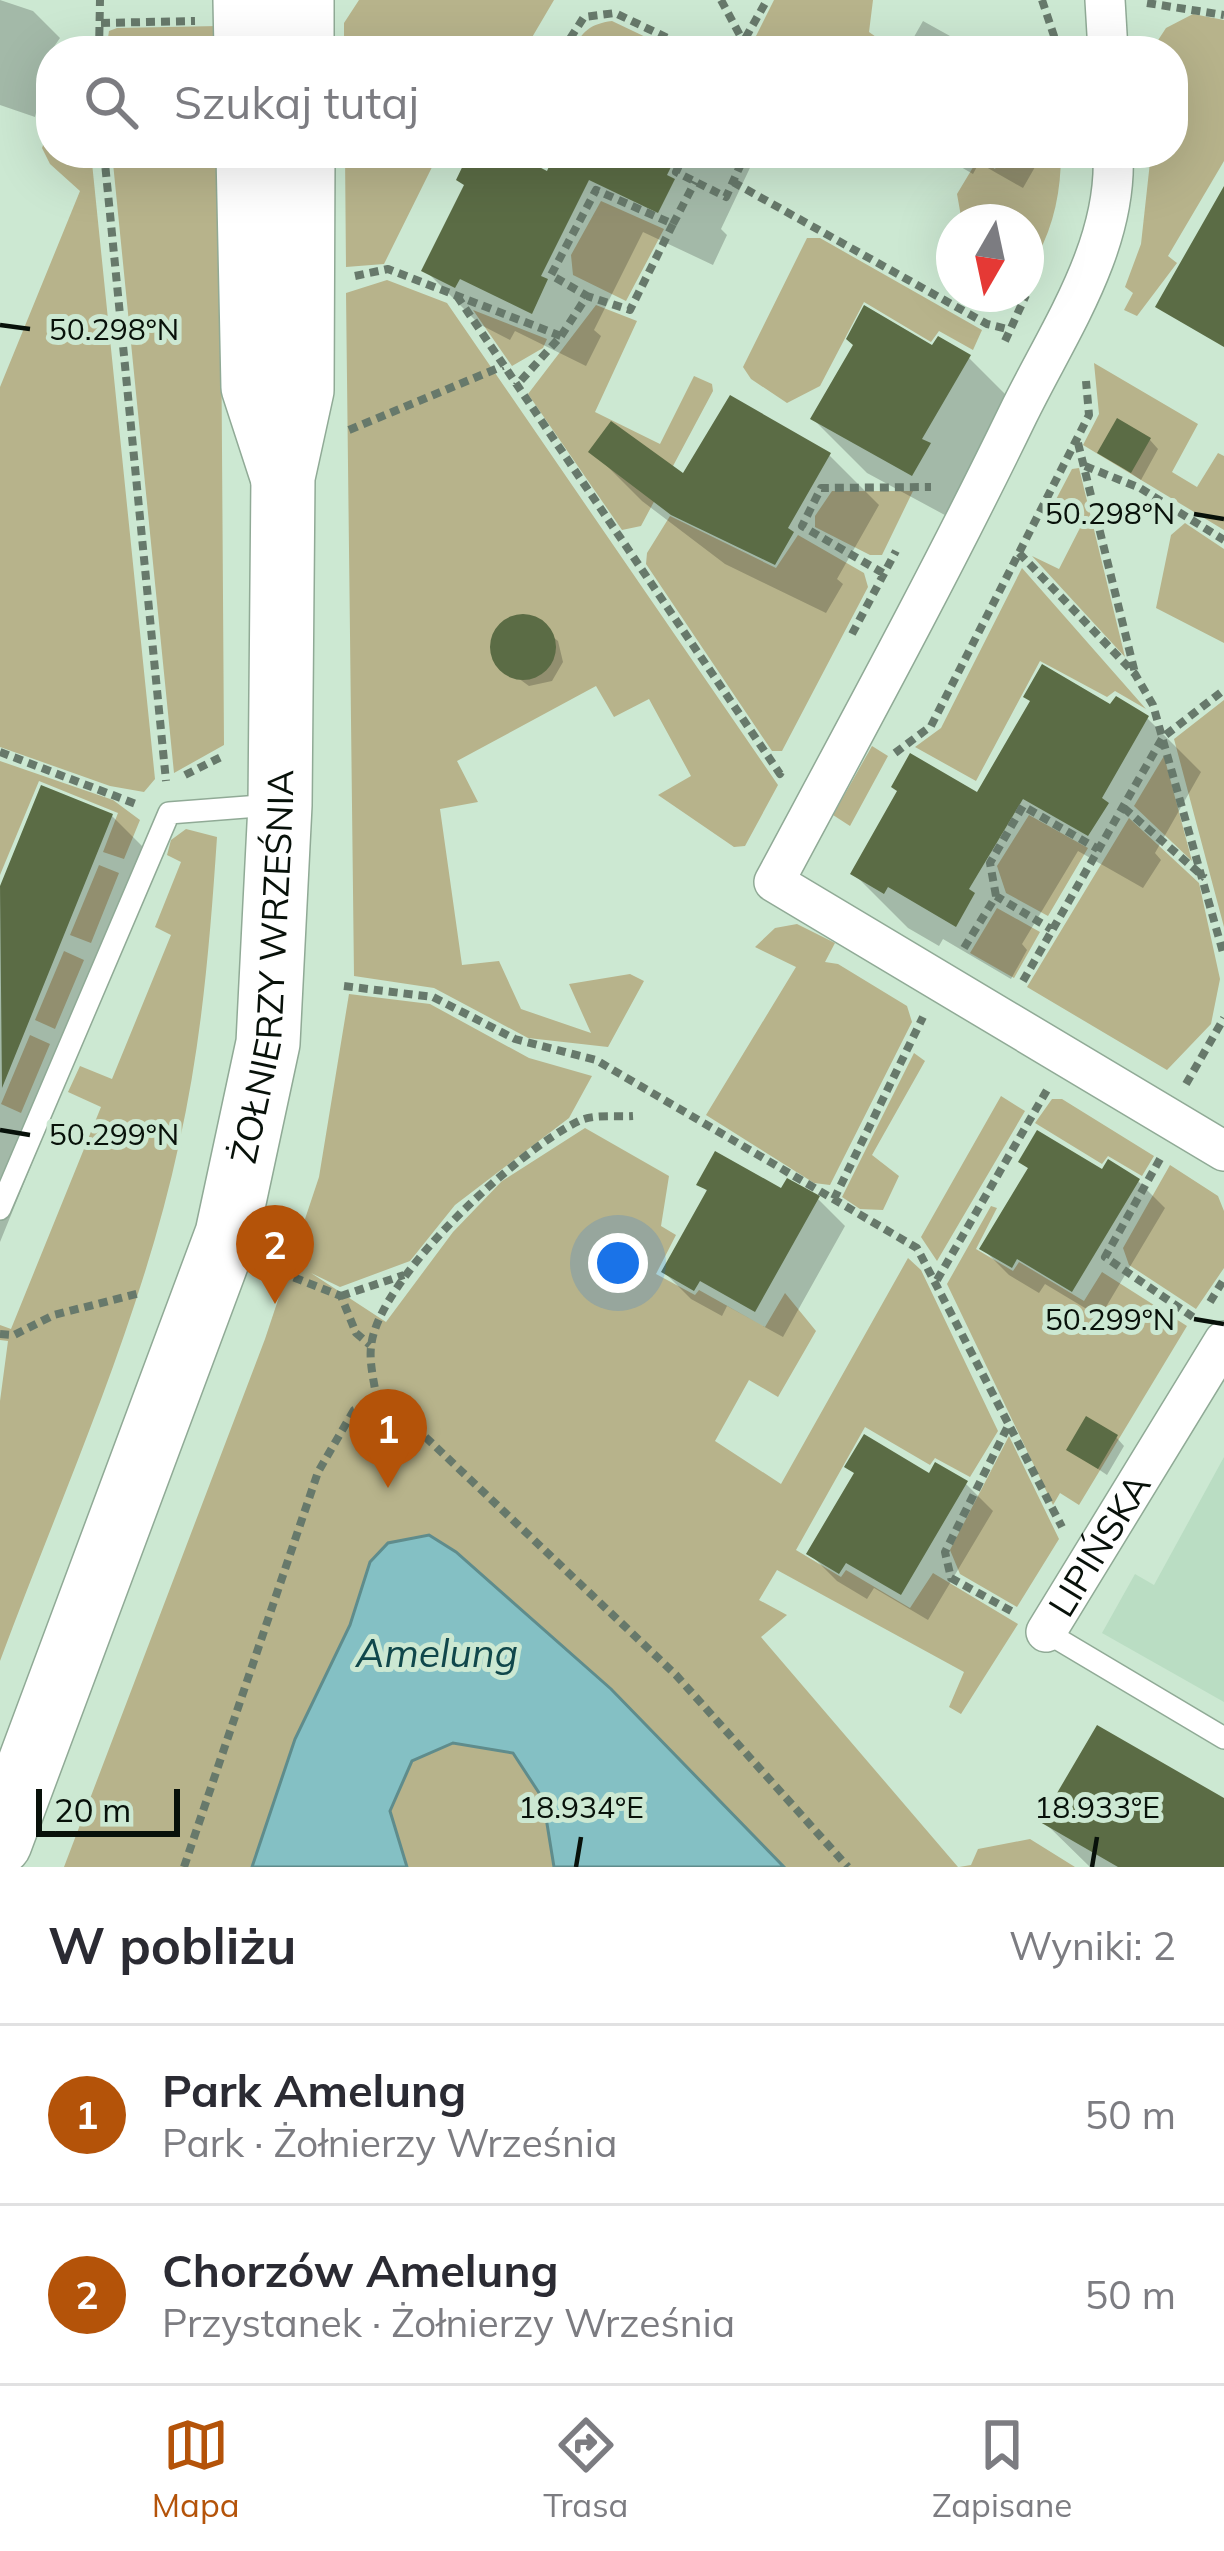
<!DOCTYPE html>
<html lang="pl">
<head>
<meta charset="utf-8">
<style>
	:root { --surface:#fff; --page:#f7f7f7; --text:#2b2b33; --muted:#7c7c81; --line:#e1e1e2; --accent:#b45309 }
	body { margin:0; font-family:Mulish,sans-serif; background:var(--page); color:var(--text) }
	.compass { position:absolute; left:936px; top:204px; width:108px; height:108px; border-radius:50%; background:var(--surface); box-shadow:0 12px 48px #0002; rotate:189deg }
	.scale { position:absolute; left:36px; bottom:30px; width:144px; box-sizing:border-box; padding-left:12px; border:6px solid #08110a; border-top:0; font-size:33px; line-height:42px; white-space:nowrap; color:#08110a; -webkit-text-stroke:9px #cce8d2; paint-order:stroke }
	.you { position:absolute; left:618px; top:1263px; width:42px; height:42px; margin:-30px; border:9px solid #fff; border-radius:50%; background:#1a73e8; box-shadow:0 0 0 18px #1a73e833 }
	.badge { display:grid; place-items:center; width:78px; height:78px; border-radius:50%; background:var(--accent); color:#fff; font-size:39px; font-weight:700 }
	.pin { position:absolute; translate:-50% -99px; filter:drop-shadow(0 3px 6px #0008) }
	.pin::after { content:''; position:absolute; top:63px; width:42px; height:36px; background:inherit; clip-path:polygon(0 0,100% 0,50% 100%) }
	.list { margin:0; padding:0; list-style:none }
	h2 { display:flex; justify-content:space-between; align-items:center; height:156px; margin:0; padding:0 48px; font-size:51px }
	h2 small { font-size:39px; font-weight:400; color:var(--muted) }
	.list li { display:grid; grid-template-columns:78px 1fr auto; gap:36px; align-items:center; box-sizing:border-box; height:180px; padding:0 48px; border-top:3px solid var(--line) }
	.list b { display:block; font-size:45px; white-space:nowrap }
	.list p { margin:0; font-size:39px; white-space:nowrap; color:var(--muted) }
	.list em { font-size:39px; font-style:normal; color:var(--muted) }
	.icon { flex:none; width:66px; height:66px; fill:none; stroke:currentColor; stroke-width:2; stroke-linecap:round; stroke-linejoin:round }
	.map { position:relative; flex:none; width:1224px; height:1867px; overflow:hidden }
	.search { position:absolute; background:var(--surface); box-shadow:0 12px 48px #0002; left:36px; right:36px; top:36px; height:132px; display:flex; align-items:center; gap:30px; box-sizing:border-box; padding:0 42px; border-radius:48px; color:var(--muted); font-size:45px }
	.sheet { height:516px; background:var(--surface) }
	nav { display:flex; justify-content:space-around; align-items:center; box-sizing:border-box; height:168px; border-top:3px solid var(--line); background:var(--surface); font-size:33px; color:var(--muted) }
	nav a { display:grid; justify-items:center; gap:6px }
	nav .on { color:var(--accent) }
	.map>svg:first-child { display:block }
	.built { fill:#baddc3 }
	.green { fill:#b7b38b }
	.water { fill:#84c0c4; stroke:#5f8c8c; stroke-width:3 }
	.shadow { fill:#0003 }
	.building { fill:#5b6c45 }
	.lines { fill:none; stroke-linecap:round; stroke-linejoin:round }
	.service-casing { stroke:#90aa96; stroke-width:24 }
	.minor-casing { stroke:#90aa96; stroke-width:42 }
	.primary-casing { stroke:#90aa96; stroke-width:66 }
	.path { stroke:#67796b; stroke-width:8; stroke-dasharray:9 6; stroke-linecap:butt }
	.service { stroke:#fff; stroke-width:21 }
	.minor { stroke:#fff; stroke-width:39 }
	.primary { stroke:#fff; stroke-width:63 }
	.ticks { fill:none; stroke:#08110a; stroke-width:4.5 }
	.labels { text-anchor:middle; stroke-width:10; stroke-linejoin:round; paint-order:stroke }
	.street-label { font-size:36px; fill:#08110a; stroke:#cce8d2 }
	.water-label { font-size:39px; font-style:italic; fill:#10474b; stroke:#cce8d2 }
	.ticks-label { font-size:30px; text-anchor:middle; fill:#08110a; stroke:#cce8d2; stroke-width:10; stroke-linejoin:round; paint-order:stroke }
</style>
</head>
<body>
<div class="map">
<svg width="1224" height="1867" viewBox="0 0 1224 1867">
	<rect width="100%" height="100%" fill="#cce8d2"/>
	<path class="built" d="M1224,1457V1702L1102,1633L1135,1574L1154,1585Z"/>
	<path class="green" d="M359,0H554L524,51H344V23Z
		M774,0H873L869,32L896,51H778L754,40Z
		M1193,14L1224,20V161L1168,256L1177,263L1137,316L1124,310L1133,293L1125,287L1141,244L1151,153H1173V51H1151L1166,28Z
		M612,21L675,51H613L600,45L597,51H573C582,31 590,24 612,21Z
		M218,26L219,51H106L109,31L117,28Z
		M51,124V153H91L155,779L144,792L110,786L0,747V387L80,191L50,164L42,148Z
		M112,153H220L224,745L174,773Z
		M345,153H439L384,264L346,267Z
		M1004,153H1061C1061,196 1052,235 1028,271L1026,222H962L957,194L978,159L995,169Z
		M601,201L664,229L626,301L573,275L571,255Z
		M807,238H820L982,330L973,350L939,331L931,342L864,302L820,386L787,403L751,379L743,367Z
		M387,280L447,303L778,785L745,846L734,847L658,795L691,776L649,699L614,717L596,686L457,761L478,802L440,809L462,965L499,961L521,1009L591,1033L569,984L630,974L644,981L608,1047L528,1038L434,988L354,976L346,293Z
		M596,305L637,321L595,412L660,444L694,376L712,384L713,391L641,526L622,530L528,394Z
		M473,310L547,339L543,348L512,366Z
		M1094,363L1198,424L1172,472L1197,487L1218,453L1224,456V530L1083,445L1099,414Z
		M1079,468L1125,657L1032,556L1059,569L1082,524L1052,507L1072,469Z
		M832,491H913L882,555H870L815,527V516Z
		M670,516L776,568L798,535L864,573L868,587L782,751H772L646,564L647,553Z
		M1185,523L1224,549V643L1156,608L1171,535Z
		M1022,568L1146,709L1115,691L1107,697L1040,661L976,781L915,747L941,728Z
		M1224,700V927L1174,739Z
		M872,746L888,756L850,826L833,815Z
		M1164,756L1192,861L1134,806Z
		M0,761L113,800L140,820L124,859L103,852L118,813L39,781L0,875Z
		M1029,815L1088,848L1048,916L1006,893L997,866Z
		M1129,818L1199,883L1220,979L1211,1024L1167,1070L1027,987Z
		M186,829L217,837C210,941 202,1041 179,1144C141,1321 63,1491 0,1661V1401L8,1341L0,1340V1325L11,1329L101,1107L68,1092L80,1066L112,1079L171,935L155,927L181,862L167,855L171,840Z
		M99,865L119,873L91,943L70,935Z
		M997,908L1040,932L1014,978L970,953Z
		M797,924L835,943L825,962L838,964L907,1006L912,1022L830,1185L814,1183L706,1115L796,967L755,947L775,928Z
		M64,951L84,960L55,1029L35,1020Z
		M349,994L430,1004L529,1058L592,1076L569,1118L455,1205L410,1261L340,1287L311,1273L386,1322L453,1232L502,1181L585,1128L669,1176L661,1226L676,1235L656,1274L695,1295L699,1290L765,1327L785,1293L816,1331L778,1397L749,1380L715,1441L781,1484L908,1258L921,1270L998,1431L970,1477L935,1458L930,1465L865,1427L796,1550L841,1577L846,1570L910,1608L933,1573L1018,1624L961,1714L949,1707L964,1672L777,1570L759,1600L787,1615L761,1637L958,1867H64L265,1339L319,1177Z
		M30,1035L50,1044L21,1113L1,1104Z
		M914,1053L925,1061L872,1155L899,1176L883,1210L860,1209L842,1197Z
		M1001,1096L1025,1111L937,1261L921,1237Z
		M1052,1099H1062L1154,1156L1142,1176L1108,1156L1102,1164L1035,1123Z
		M1170,1165L1218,1196L1224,1211V1268L1196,1309L1129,1265L1123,1248Z
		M991,1206L997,1208L976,1249L1013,1271L1019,1262L1084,1301L1102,1272L1187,1326L1079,1505L1060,1493L1053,1505L947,1284Z
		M1009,1436L1059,1539L1017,1607L960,1574L950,1550Z
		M1030,1839L1075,1867H959L971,1865L978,1849Z"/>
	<path class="water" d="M429,1535L456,1552L611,1689L784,1867H554L543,1799L513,1753L453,1743L412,1761L390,1811L407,1867H252L295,1739L350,1625L370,1562L388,1543Z"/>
	<path class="shadow" d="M0,0L33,11L60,38L51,51L35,117L0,105Z
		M923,21L977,51H906Z
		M472,153H505L548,175L559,153H757L721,229L727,235L713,265L643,232L594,330L601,336L586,366L515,331L510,340L479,324L425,270L466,187Z
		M937,153H1043L1023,188L979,163L973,174Z
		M933,349L969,358L1023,412L967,527L867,473L813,419Z
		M1150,440L1158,449L1141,480L1101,453Z
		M592,451L684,478L829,455L879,505L837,579L843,584L826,613L725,564L642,501Z
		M528,617L558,641L563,662L552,681L529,686L500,665L494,641L506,622Z
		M1111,708L1147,718L1201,772L1155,853L1161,860L1143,888L1078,851L1022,944L1027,950L1011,979L943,939L939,946L908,928L854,874Z
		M43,788L112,816L156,860L0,1242V893Z
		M1021,1162L1138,1181L1165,1208L1100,1317L1045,1284L1039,1293L1009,1275L982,1248L1030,1170Z
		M700,1184L818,1199L845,1226L783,1337L727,1306L722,1316L691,1299L664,1272L709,1193Z
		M1116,1437L1124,1446L1107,1475L1070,1450Z
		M930,1477L966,1484L993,1511L928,1620L874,1588L867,1599L837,1581L810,1554Z
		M1224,1801V1867H1090L1044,1822Z"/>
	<path class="building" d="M469,153H512L547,171L551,162L531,153H678L667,175L675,179L658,213L589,180L541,276L548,279L532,314L460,279L455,288L421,271L464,185L456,180Z
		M1224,186V347L1155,307Z
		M864,305L932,345L938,336L971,355L922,439L931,443L912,476L810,419L853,345L846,339Z
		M730,395L831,453L788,528L794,532L775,565L671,515L588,452L611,421L683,473Z
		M1117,418L1151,438L1131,473L1097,453Z
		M490 647a33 33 0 1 1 66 0a33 33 0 1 1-66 0Z
		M1042,664L1110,704L1116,696L1149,716L1102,798L1109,803L1088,836L1023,799L969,889L975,893L956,927L888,887L884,894L850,874L897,791L891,787L910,753L977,792L1030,701L1023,697Z
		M41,785L113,814L2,1088L0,886Z
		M1037,1130L1102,1169L1108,1159L1140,1179L1072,1292L1017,1259L1012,1268L979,1249L1028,1168L1018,1162Z
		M715,1151L781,1188L787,1178L820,1196L755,1312L700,1281L694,1291L661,1272L707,1190L696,1185Z
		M1086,1416L1118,1435L1098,1469L1066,1450Z
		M864,1434L929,1473L935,1462L968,1481L901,1595L846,1563L839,1574L806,1554L854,1473L844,1467Z
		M1097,1725L1224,1798V1867H1118L1040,1822Z"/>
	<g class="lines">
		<g class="service-casing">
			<path id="service" d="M0,1209L169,813L273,805
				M1046,1632L1224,1738"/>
		</g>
		<g class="minor-casing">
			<g id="minor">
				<path d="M1105,0L1108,51"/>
				<path d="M1113,153C1118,247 1058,332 1018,414C941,573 857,727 774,882L1224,1151"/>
				<path id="s1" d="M1046,1632L1224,1341"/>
			</g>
		</g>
		<g class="primary-casing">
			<g id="primary">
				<path d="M245,0L246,51"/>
				<path d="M302,0V51"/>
				<path d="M248,153L253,387L282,476"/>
				<path id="s2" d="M0,1843L227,1234L268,1043L280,805L283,477L302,390L303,153"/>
			</g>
		</g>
		<path class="path" d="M721,0L743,41
			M1042,0L1059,51
			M1147,3L1224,15
			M101,23L195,21
			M99,51L100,0
			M562,51L584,17L615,13L695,51
			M738,51L767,0
			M104,153L166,781
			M685,153L676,172L726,197L746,153
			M733,182L987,324L1007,329
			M673,224L695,182
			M355,276L388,269L561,336L516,386
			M457,296L780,774L782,770
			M561,336L587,296L551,275L596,190L673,224L630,310L587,296
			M1005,341L1026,295
			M349,430L503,366
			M1078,443L1135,673
			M1085,466L1140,488L1224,540
			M1019,553L1135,674L1153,705L1224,956
			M883,573L802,526L821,488L931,487
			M852,634L896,551
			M0,752L136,804
			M895,753L931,726L1089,415L1086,381
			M185,775L225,755
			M1124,808L1205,878
			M996,896L990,863L1023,806L1098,849
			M964,948L996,896L1051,929
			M1023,981L1163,737L1224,690
			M344,986L433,997L515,1039L596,1060L917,1248L1062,1527
			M1186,1084L1224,1018
			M1160,1159L1105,1257L1193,1317
			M834,1199L923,1017
			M280,1272L341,1296L356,1333L370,1345
			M937,1280L1047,1090
			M341,1296L404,1275
			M1210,1302L1224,1279
			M0,1334L14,1335L54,1315L140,1293
			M377,1402L416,1428L676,1675L848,1867
			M377,1402C375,1385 369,1364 371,1347C377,1279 518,1150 579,1121C593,1114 617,1117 633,1116
			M1007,1428L945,1552L951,1578L1013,1612
			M184,1867L318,1472L354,1410L377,1402"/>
		<use href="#service" class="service"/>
		<use href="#minor" class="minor"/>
		<use href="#primary" class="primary"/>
	</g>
	<path class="ticks" d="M0,325L30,329M1194,514L1224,519M0,1130L30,1135M1194,1319L1224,1324M576,1867L581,1837M1092,1867L1097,1837"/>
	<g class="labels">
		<g class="street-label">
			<text dy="13" stroke="none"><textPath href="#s2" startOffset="921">ŻOŁNIERZY WRZEŚNIA</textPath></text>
			<text dy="13" stroke="none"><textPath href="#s1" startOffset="102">LIPIŃSKA</textPath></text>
		</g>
		<g class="water-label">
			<text x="437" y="1667">Amelung</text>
		</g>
	</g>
	<g class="ticks-label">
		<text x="114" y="340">50.298°N</text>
		<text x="1110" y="524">50.298°N</text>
		<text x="114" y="1145">50.299°N</text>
		<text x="1110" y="1330">50.299°N</text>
		<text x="581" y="1818">18.934°E</text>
		<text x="1097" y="1818">18.933°E</text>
	</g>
</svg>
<svg class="compass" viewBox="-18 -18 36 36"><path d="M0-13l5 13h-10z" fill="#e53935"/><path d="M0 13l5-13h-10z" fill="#7c7c81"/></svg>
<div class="scale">20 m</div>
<div class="you"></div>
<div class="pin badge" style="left:388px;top:1488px">1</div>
<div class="pin badge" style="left:275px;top:1304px">2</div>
<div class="search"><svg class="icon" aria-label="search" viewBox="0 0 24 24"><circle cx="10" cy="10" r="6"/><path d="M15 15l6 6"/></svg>Szukaj tutaj</div>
</div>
<section class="sheet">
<h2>W pobliżu<small>Wyniki: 2</small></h2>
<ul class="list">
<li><span class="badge">1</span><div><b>Park Amelung</b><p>Park · Żołnierzy Września</p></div><em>50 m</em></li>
<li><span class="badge">2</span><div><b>Chorzów Amelung</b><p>Przystanek · Żołnierzy Września</p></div><em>50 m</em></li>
</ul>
</section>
<nav>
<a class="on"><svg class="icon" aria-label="map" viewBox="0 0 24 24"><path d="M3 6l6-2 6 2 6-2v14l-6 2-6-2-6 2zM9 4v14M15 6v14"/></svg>Mapa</a>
<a><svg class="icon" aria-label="directions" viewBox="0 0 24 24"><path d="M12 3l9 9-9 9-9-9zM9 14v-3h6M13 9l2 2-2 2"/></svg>Trasa</a>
<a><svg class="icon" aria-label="saved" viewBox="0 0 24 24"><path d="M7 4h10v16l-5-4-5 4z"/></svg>Zapisane</a>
</nav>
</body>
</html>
